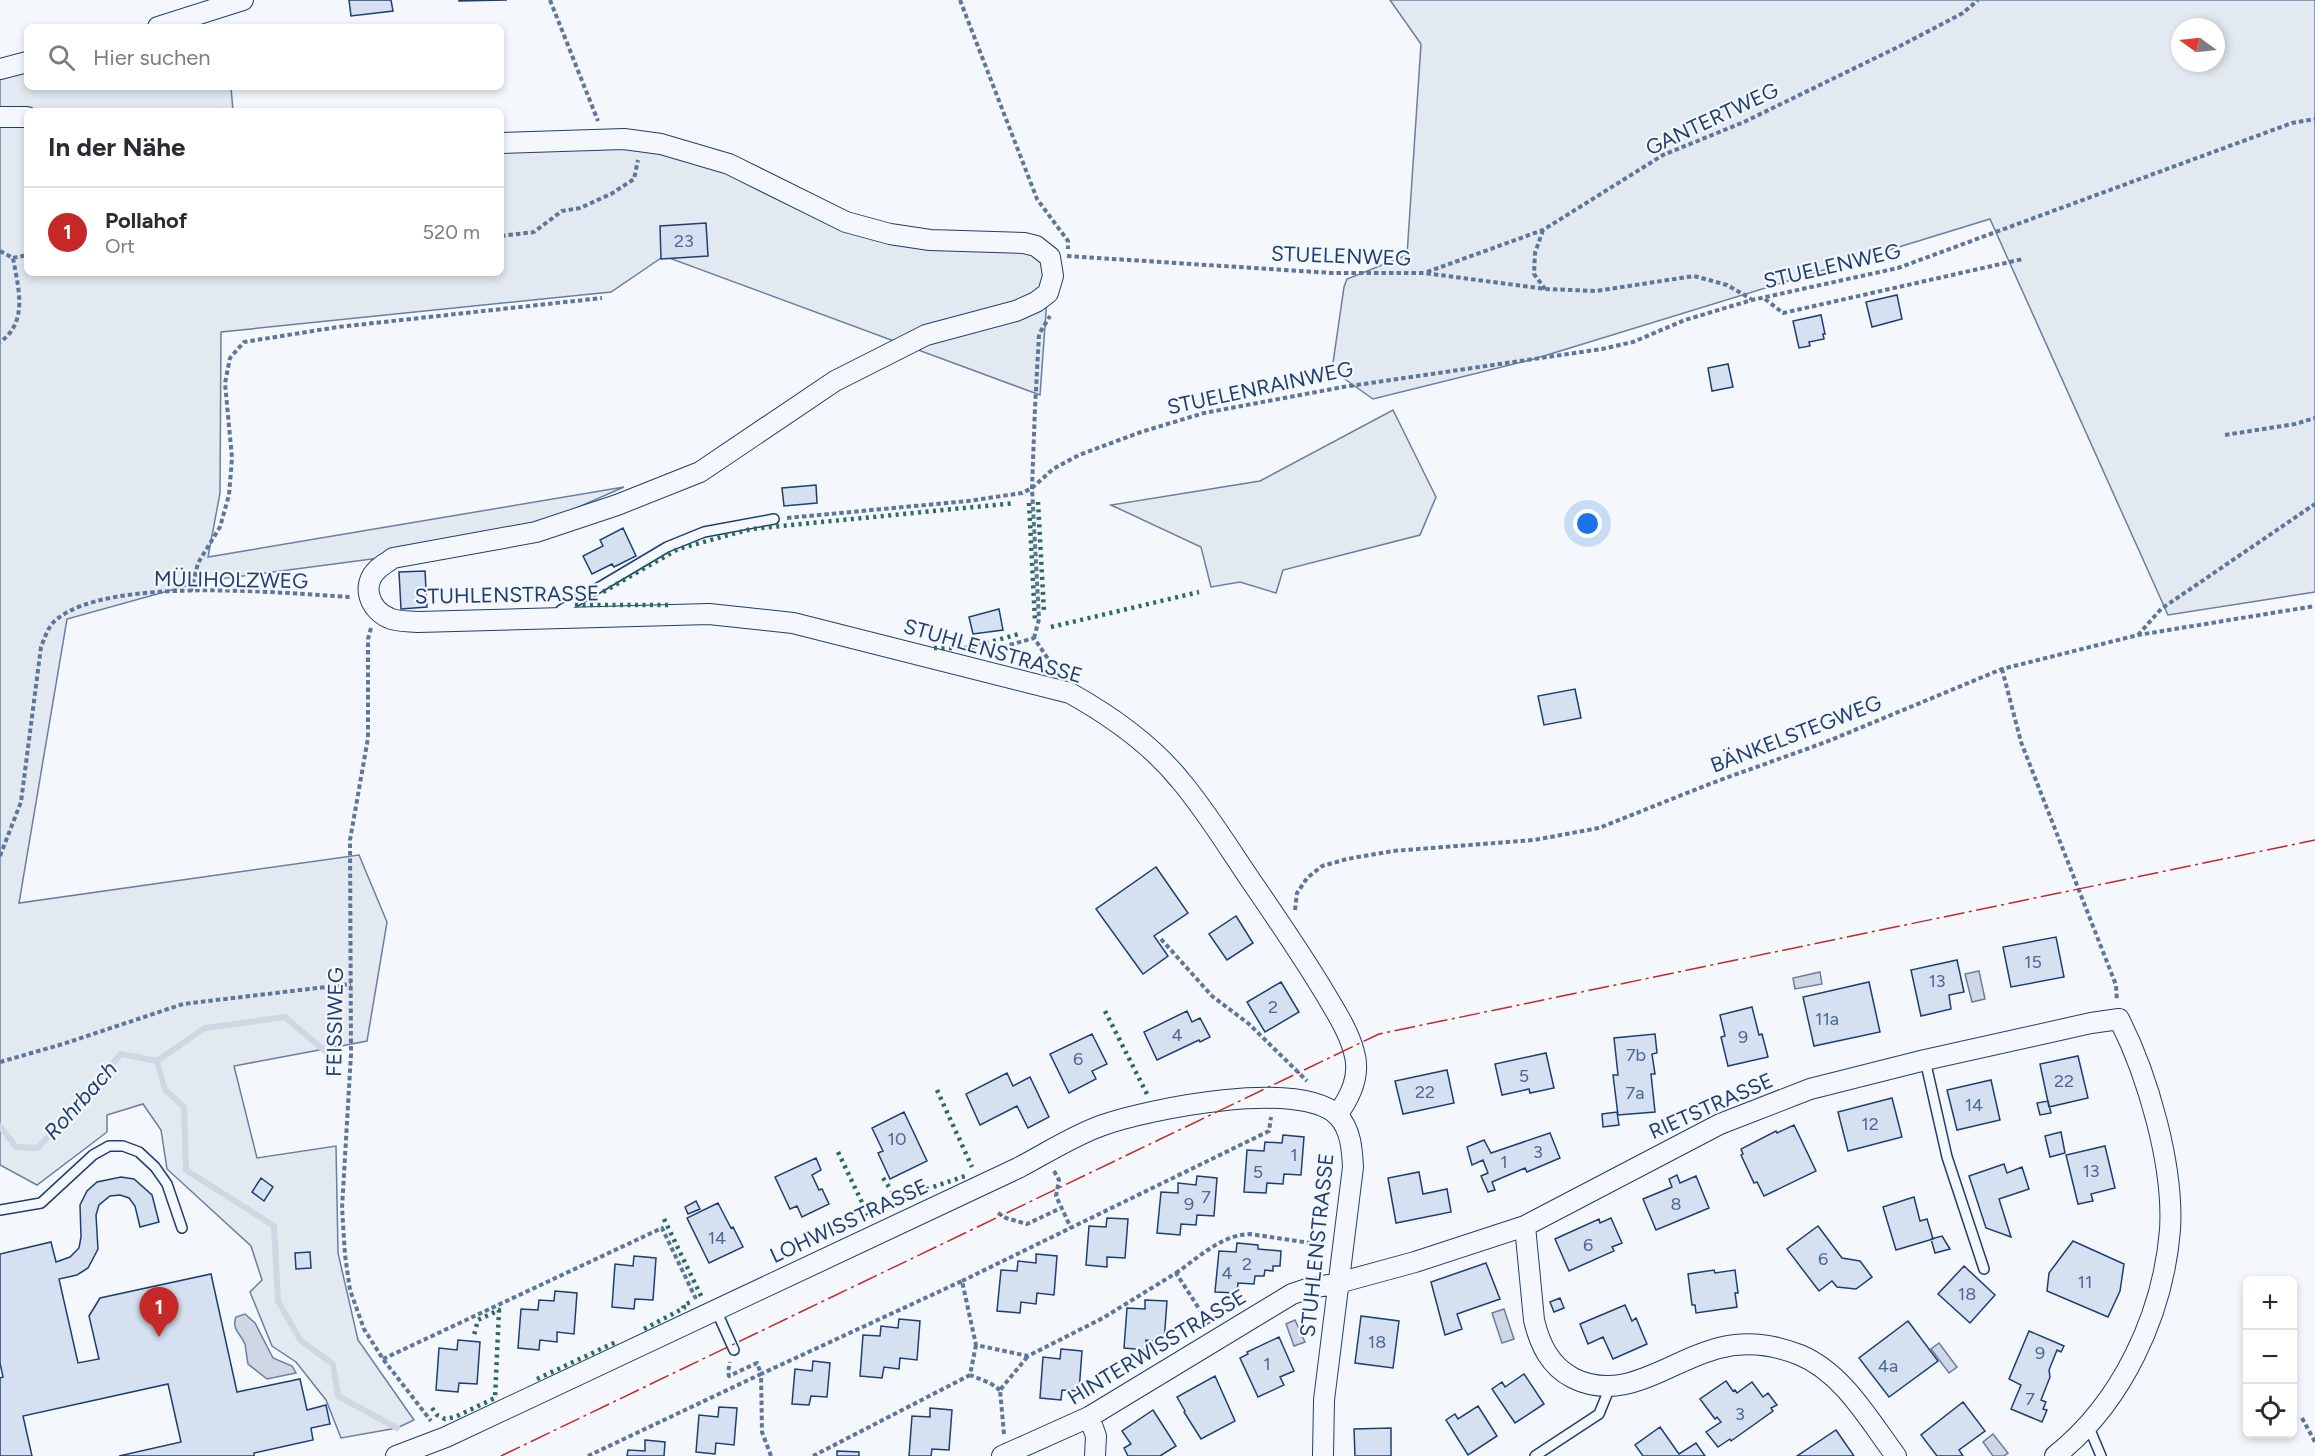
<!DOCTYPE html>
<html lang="de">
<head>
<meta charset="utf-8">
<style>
	:root { --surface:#fff; --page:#f7f7f7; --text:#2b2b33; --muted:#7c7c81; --line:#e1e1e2; --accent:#c62828 }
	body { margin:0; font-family:Figtree,sans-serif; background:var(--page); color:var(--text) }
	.controls { position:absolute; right:18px; bottom:18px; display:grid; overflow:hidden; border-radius:9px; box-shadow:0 3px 9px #0003 }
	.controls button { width:54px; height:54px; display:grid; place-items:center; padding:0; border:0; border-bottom:2px solid var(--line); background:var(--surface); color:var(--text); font:30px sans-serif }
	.compass { position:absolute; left:2171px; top:18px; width:54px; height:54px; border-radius:50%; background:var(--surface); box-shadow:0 3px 9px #0003; rotate:285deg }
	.you { position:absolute; left:1588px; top:524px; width:21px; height:21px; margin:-15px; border:4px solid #fff; border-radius:50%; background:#1a73e8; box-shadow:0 0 0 9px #1a73e833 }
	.badge { display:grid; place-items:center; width:39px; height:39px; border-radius:50%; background:var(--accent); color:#fff; font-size:20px; font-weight:700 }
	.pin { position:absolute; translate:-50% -50px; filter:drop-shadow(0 2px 3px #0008) }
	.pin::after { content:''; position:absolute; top:32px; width:21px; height:18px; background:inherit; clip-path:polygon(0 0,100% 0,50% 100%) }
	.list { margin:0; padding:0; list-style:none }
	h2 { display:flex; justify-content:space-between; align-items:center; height:78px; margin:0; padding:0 24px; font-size:26px }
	h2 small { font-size:20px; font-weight:400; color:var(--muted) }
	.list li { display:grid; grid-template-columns:39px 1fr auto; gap:18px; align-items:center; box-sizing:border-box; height:90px; padding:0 24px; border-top:2px solid var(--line) }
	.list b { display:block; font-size:22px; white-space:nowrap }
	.list p { margin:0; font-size:20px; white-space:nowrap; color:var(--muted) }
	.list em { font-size:20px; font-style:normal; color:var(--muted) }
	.icon { flex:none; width:33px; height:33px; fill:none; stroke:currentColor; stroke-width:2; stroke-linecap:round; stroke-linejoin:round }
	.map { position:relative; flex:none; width:2315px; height:1456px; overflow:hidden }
	.search { position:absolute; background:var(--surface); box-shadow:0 3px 9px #0003; left:24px; top:24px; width:480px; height:66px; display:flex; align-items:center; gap:15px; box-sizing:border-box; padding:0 21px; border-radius:9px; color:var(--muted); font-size:22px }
	.panel { position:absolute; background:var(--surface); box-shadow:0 3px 9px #0003; left:24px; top:108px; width:480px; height:168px; border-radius:9px }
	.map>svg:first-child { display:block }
	.green { fill:#e3e9f0; stroke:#687fa3; stroke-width:1.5; fill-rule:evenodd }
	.water { fill:#cfd7e4; stroke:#687fa3; stroke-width:1.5 }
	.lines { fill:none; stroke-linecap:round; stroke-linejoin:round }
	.stream { stroke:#cfd7e4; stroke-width:6 }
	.building { fill:#d5e0f0; stroke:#1d3f73; stroke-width:1.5 }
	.lane-casing { stroke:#1d3f73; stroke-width:12 }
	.street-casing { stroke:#1d3f73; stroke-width:22 }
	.path { stroke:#5e769c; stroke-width:4; stroke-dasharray:4.5 3; stroke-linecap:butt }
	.lane { stroke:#f4f7fb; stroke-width:9 }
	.street { stroke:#f4f7fb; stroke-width:20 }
	.hedge { stroke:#2c6c60; stroke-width:4.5; stroke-dasharray:3 4.5; stroke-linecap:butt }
	.power { stroke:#c62828; stroke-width:1.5; stroke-dasharray:21 4.5 3 4.5; stroke-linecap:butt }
	.labels { text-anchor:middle; stroke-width:4.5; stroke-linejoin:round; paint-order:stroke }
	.number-label { font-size:18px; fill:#4b6792 }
	.street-label { font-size:21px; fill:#1d3f73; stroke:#f4f7fb }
	.water-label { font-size:22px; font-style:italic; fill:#1d3f73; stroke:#f4f7fb }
</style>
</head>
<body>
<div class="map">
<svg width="2315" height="1456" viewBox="0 0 2315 1456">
	<rect width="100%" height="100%" fill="#f4f7fb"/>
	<path class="green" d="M1390,0H2315V592L2168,615L1990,219L1534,359L1373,399L1332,370L1344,287L1347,279L1407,255L1421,44ZM2180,27H2216V63H2180Z
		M27,62V87H231L233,111H27V273H501V143L661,144L846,222L987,242L1050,257L1040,395L664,256L611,292L221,332L220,493L208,557L624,487L490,546L463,547L204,581L67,619L19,903L359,855L387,922L367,1041L234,1066L257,1158L336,1146L338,1253L358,1340L414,1420L397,1428L341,1438L326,1400L296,1362L272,1346L250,1292L262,1280L251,1246L167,1169L161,1130L143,1104L107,1115V1132L37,1185L0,1165V69Z
		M1393,410L1436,497L1420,535L1283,570L1276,593L1240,582L1211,587L1201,547L1111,505L1260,481Z"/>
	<path class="water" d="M1979,971L1985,999L1972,1002L1965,974Z
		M1820,972L1822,984L1795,989L1793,978Z
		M1504,1309L1514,1339L1502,1343L1492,1313Z
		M245,1314L255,1323L273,1358L292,1366L296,1373L267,1379L248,1364C247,1358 246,1351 245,1344C241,1334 231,1329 236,1317Z
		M1295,1320L1305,1342L1294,1346L1286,1324Z
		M1939,1343L1957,1367L1949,1373L1931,1349Z
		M1993,1434L2008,1453L2004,1456H1993L1983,1442Z"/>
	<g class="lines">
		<path class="stream" d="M157,1061L205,1028L285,1017L332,1057
			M0,1126L16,1147L38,1148L121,1054L157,1061L165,1090L184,1107L186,1170L274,1226L278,1301L301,1341L333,1364L338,1396L397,1428"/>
	</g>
	<path class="building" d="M349,0H391L393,11L351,16Z
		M459,0H507L459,1Z
		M706,223L708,256L661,259L660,226Z
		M1897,295L1902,319L1872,327L1866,302Z
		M1821,315L1825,334H1823L1824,339L1809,342L1810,346L1799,348L1793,321Z
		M1728,364L1733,387L1712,391L1708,368Z
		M816,485L817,503L784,506L782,488Z
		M623,528L636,556L614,567L612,564L592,574L583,556L603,546L600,540Z
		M425,571L427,607L401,609L399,572Z
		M999,609L1003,630L973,634L969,617Z
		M1575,689L1581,718L1544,725L1538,696Z
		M1156,867L1188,913L1154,936L1168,956L1143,974L1096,909Z
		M1236,916L1253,943L1227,960L1209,934Z
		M2056,937L2064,977L2011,987L2003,947Z
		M1957,960L1964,992L1949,995L1951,1009L1921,1016L1911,970Z
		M1281,982L1299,1012L1265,1032L1247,1002Z
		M1869,982L1880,1032L1814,1046L1803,997Z
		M1752,1007L1759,1035L1762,1034L1768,1057L1728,1066L1721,1037L1725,1036L1720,1015Z
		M1187,1011L1192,1022L1200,1018L1210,1037L1200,1042L1199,1040L1157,1060L1144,1032Z
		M1092,1034L1107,1064L1092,1071L1096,1079L1069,1093L1050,1054Z
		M1655,1034L1657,1053L1652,1054L1655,1074H1651L1655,1112L1618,1115L1613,1075H1618L1614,1038Z
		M1546,1053L1554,1088L1530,1093L1529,1089L1502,1095L1495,1064Z
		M2078,1056L2088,1098L2049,1107L2040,1064Z
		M1447,1070L1454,1103L1403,1114L1395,1081Z
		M1007,1073L1013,1086L1030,1077L1049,1117L1028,1128L1017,1106L980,1125L966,1094Z
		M1991,1080L2000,1120L1957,1130L1947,1090Z
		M1892,1098L1902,1137L1848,1151L1838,1112Z
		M2048,1101L2051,1113L2040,1115L2037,1103Z
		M904,1112L927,1161L890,1179L878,1153L883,1151L872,1128Z
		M1617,1112L1619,1125L1603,1127L1602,1114Z
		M1794,1125L1816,1171L1764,1196L1757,1182L1754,1183L1741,1155L1743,1154L1741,1149L1776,1131L1777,1133Z
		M2061,1132L2065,1153L2050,1157L2045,1136Z
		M1550,1133L1560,1158L1527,1172L1525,1168L1492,1182L1495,1190L1488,1192L1481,1176L1488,1173L1483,1160L1472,1165L1467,1147L1484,1140L1491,1153Z
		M1283,1135L1304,1137L1301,1175L1284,1174L1283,1184L1267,1183L1266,1193L1244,1192L1247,1150L1264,1151L1265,1142L1282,1143Z
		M2105,1146L2115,1188L2091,1194L2093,1201L2078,1204L2066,1155Z
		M816,1158L821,1170L812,1175L819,1190L822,1189L829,1204L802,1217L797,1206L790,1209L775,1177Z
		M2004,1164L2007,1173L2022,1167L2029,1189L1999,1199L2011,1237L1986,1228L1969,1176Z
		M1419,1172L1423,1194L1447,1189L1451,1212L1396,1223L1388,1178Z
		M1677,1175L1680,1183L1696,1176L1709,1208L1656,1230L1643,1199L1672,1187L1669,1179Z
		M1197,1176L1217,1178L1214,1216L1197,1215L1196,1225L1181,1224L1180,1235L1157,1233L1161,1192L1178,1193V1183L1196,1185Z
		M121,1177L134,1179L152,1195L159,1222L140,1227L135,1206L129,1198L120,1195L110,1196L99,1205L96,1215L98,1249L88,1268L77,1275L59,1279L78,1363L99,1359L89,1316L100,1298L211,1274L237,1392L300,1379L307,1410L326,1405L330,1424L311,1428L313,1440L254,1453V1456H119L181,1442L168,1384L23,1416L32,1456H0V1378L3,1377L0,1363V1254L51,1242L56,1262L70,1257L79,1248L81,1237L80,1205L87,1191L97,1182Z
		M261,1178L273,1187L264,1201L252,1192Z
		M1914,1197L1920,1221L1927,1219L1933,1239L1896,1250L1883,1207Z
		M696,1201L700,1209L688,1214L685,1207Z
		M718,1203L731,1228L733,1227L743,1247L709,1263L687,1218Z
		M1107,1218L1128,1219L1125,1258L1107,1257V1267L1086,1265L1089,1226L1106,1227Z
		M1611,1218L1622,1243L1612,1247L1614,1251L1569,1271L1555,1239L1599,1219L1600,1223Z
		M1818,1226L1842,1258L1860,1261L1872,1277L1856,1289L1837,1287L1832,1281L1819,1291L1787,1249Z
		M1942,1236L1950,1249L1935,1253L1931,1239Z
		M2073,1241L2124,1264L2120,1291L2108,1317L2047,1291L2049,1273Z
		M1237,1243L1258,1245V1249L1281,1251L1280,1266H1273V1271L1265,1270L1264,1276H1255L1254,1284L1238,1283L1237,1293L1215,1292L1219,1251L1236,1252Z
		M310,1252L311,1268L296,1269L295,1253Z
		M1036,1254L1057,1256L1054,1295L1037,1293L1036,1304L1021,1302L1020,1313L997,1311L1001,1270L1017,1271L1018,1261L1036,1263Z
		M634,1256L656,1258L653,1300L635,1299L634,1309L612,1307L615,1264L633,1266Z
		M1486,1263L1500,1299L1457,1314L1462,1329L1445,1335L1431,1282Z
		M1964,1266L1995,1295L1970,1323L1938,1294Z
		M1714,1270L1715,1273L1735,1270L1738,1293H1735L1737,1307L1696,1313L1695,1305H1692L1688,1274Z
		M555,1291L577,1293L574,1334L557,1332V1342L540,1340L539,1350L518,1348L521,1309L538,1310L539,1300L554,1301Z
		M1560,1298L1564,1308L1554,1312L1550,1302Z
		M1145,1300L1167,1301L1164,1342L1146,1340V1350L1124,1348L1127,1308L1145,1309Z
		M1625,1305L1632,1321L1636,1318L1647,1344L1613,1359L1603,1337L1588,1344L1580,1324Z
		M1361,1316L1399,1321L1393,1368L1355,1363Z
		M899,1319L920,1321L917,1360L900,1358L899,1369L884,1367L882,1378L860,1376L863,1335L880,1336L881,1326L898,1328Z
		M1908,1321L1938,1361L1889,1397L1859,1358Z
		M2029,1331L2064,1346L2061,1352L2057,1350L2049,1370L2050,1377L2041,1400L2046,1402L2043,1409L2047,1410L2042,1422L2011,1409L2021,1385L2009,1379Z
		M1279,1337L1294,1371L1280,1377L1284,1385L1258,1397L1240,1358L1248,1354L1247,1352Z
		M458,1340L480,1342L477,1384L459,1383L458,1392L436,1390L439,1348L457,1350Z
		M1061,1349L1082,1351L1079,1391L1062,1390L1061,1400L1040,1398L1043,1357L1060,1359Z
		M813,1361L830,1363L827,1397L811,1396L809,1405L792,1404L795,1369L812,1371Z
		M1524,1374L1544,1404L1515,1423L1492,1389L1502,1382L1505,1387Z
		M1215,1376L1235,1421L1201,1439L1184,1412L1185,1411L1177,1397Z
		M1726,1381L1733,1391L1735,1390L1737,1393L1752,1382L1763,1397L1768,1393L1777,1405L1771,1408L1773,1411L1731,1441L1730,1439L1718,1447L1706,1432L1721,1422L1717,1417L1715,1419L1700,1399Z
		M1963,1402L1985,1431L1959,1450L1963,1456H1937L1921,1435Z
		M1478,1406L1497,1436L1468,1455L1446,1420L1455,1414L1458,1419Z
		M719,1407L737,1408L734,1445L716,1443L715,1454L696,1452L699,1415L718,1417Z
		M930,1408L952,1410L949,1450L932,1449L931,1456H909L912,1416L930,1417Z
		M1153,1410L1176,1446L1160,1456H1128L1124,1448L1131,1444L1122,1431Z
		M1660,1427L1679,1454L1696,1443L1705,1456H1643L1635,1445Z
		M1391,1428V1456H1355L1354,1429Z
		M1836,1430L1854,1456H1797Z
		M645,1440L665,1442L664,1456H627L628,1450L645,1451Z
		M837,1451L859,1452V1456H837Z"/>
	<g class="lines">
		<g class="lane-casing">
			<path id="lane" d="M559,618L561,610L667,547L704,532L774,519
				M1925,1060L1947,1157L1984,1269
				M0,1210L41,1203L93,1155L109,1146H123L139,1152L155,1167L167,1184L182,1228
				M716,1310L734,1350
				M2088,1425L2101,1456
				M1535,1456L1599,1414L1610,1387"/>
		</g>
		<g class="street-casing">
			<path id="street" d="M158,27L243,0
				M0,69L27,62
				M0,117H27
				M501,143L624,139L661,144L729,164L846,222L890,234L930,240L1024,243L1036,246L1050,257L1053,276L1048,293L1036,302L1016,311L926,335L835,381L700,472L617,505L536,532L393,558C388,562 382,565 378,569C360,585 370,610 389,618C397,622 409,621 418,622L709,614L793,623L1070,693C1111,716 1150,743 1180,780C1208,813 1231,852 1256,888C1280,923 1304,958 1326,995C1336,1012 1349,1032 1354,1052C1361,1075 1351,1096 1337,1115
				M1525,1226L1534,1320C1540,1345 1550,1366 1573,1378C1625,1404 1670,1360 1719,1348C1746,1341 1775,1345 1800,1355C1843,1373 1869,1420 1896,1456
				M1089,1417L1096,1436L1095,1456
				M396,1456L446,1437L1018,1168C1045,1154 1074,1135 1103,1125C1149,1109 1301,1078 1338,1116C1351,1130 1352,1149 1353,1167L1324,1400L1323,1456
				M1002,1456L1089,1417L1292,1294L1307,1289L1338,1283L1415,1262L1525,1226L1720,1124L1810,1089L1925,1060L2091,1023L2119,1019C2148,1076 2174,1166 2170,1230C2163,1315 2122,1403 2055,1456"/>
		</g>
		<path class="path" d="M550,0L598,121
			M960,0L1037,199L1068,241V249
			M1543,230L1535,253L1534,274L1545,289
			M501,236L534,232L562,211L580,208L611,194L634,179L638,160
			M0,251L13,258C18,287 29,322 0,342
			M1067,256L1332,273H1424L1546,289L1596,291L1694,276L1727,285L1751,299
			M13,258L27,255
			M1427,272L1543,230L1663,155L1744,122L1900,46L1963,13L1978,0
			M1765,299L1783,313L2023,259
			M2225,435L2295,424L2315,418
			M787,518L968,501L1022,493L1032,488L1053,469L1079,455L1141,432L1204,413L1343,387L1602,349L1633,342L1685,320L1752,300L1898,268L2292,123L2315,119
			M191,591L198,563L220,527L229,495L232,458L225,383L230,358L244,342L338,327L602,298
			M371,628L368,639V738L350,840L351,1054L342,1208L345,1255L350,1290L364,1329L383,1359L431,1421
			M2138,635L2161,609L2315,504
			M1034,638L1039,619L1032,488L1035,408L1039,334L1050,316
			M988,651L1034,638L1055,669
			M2002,669L2021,742L2116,985L2117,1001
			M0,856L21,802L41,647C45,637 48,626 57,619C111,576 281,593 350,597
			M1295,910L1297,893L1307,878L1322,866L1347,859L1393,851L1534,840L1599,828L1712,783L1826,742L2002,669L2138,635L2315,606
			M1161,939L1212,996L1249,1024L1307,1081
			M0,1062L63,1044L183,1004L351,984
			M1054,1171L1059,1180L1056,1196L1071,1228
			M998,1213L1006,1218L1027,1224L1061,1208
			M1176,1273C1198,1258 1221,1235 1250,1234L1324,1245
			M962,1281L1269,1131L1271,1117
			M976,1345L970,1375L990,1383L1000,1390
			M383,1359L662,1228L696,1299
			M2302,1418L2315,1442
			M1004,1434L1000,1390L1028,1356
			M588,1456L761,1374L757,1363L729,1376L728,1372L730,1362
			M771,1456L762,1432L761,1374L962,1281L976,1345L1028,1356L1103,1318L1176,1273L1209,1324
			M813,1456L970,1375"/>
		<use href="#lane" class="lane"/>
		<use href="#street" class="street"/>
		<path class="hedge" d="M1038,502L1044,612
			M1029,503L1035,621
			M603,592L678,549L751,529L1015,503
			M575,605H669
			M1051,627L1199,592
			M934,648H969L1022,633
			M1105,1011L1149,1098
			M937,1090L972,1167
			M838,1152L868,1215
			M883,1178L893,1193L910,1195L965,1176
			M664,1219L703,1300
			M644,1329L684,1308L683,1305L691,1302
			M537,1379L618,1341
			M432,1408L437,1415L445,1419L455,1417L495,1398L499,1310L478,1320L474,1335"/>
		<path class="power" d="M501,1456L1379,1034L2315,840"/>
	</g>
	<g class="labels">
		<g class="number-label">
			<text x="684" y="247">23</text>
			<text x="2033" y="968">15</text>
			<text x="1937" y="987">13</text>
			<text x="1273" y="1013">2</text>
			<text x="1827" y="1025">11a</text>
			<text x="1177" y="1041">4</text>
			<text x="1743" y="1043">9</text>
			<text x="1636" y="1061">7b</text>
			<text x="1078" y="1065">6</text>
			<text x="1524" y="1082">5</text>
			<text x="2064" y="1087">22</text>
			<text x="1425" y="1098">22</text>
			<text x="1635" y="1099">7a</text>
			<text x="1974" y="1111">14</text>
			<text x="1870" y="1130">12</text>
			<text x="897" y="1145">10</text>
			<text x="1538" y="1158">3</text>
			<text x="1294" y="1161">1</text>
			<text x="1504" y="1168">1</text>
			<text x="2091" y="1177">13</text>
			<text x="1258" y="1178">5</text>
			<text x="1206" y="1203">7</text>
			<text x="1189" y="1210">9</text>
			<text x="1676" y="1210">8</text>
			<text x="717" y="1244">14</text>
			<text x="1588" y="1251">6</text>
			<text x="1823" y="1265">6</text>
			<text x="1247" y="1270">2</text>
			<text x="1227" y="1279">4</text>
			<text x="2085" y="1288">11</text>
			<text x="1967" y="1300">18</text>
			<text x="1377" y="1348">18</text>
			<text x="2040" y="1359">9</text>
			<text x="1267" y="1370">1</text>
			<text x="1888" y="1372">4a</text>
			<text x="2030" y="1405">7</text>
			<text x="1740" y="1420">3</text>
		</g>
		<g class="street-label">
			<text transform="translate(1712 119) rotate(-25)" y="7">GANTERTWEG</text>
			<text transform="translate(1341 256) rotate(2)" y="7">STUELENWEG</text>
			<text transform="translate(1832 266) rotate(-13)" y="7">STUELENWEG</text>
			<text transform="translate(1260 388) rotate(-12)" y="7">STUELENRAINWEG</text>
			<text transform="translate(231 580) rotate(1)" y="7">MÜLIHOLZWEG</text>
			<text transform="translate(507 595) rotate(-1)" y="7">STUHLENSTRASSE</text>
			<text transform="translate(993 651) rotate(16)" y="7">STUHLENSTRASSE</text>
			<text transform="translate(1796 734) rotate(-21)" y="7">BÄNKELSTEGWEG</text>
			<text transform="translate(335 1022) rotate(-89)" y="7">FEISSIWEG</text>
			<text transform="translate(1711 1106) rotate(-24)" y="7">RIETSTRASSE</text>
			<text transform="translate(849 1221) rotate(-25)" y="7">LOHWISSTRASSE</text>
			<text transform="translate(1317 1245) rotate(-84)" y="7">STUHLENSTRASSE</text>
			<text transform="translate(1157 1347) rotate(-31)" y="7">HINTERWISSTRASSE</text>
		</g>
		<g class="water-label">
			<text transform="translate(80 1100) rotate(-48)" y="8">Rohrbach</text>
		</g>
	</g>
</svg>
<div class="controls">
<button>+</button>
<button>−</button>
<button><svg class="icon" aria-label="locate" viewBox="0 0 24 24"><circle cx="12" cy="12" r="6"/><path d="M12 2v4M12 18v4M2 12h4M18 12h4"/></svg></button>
</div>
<svg class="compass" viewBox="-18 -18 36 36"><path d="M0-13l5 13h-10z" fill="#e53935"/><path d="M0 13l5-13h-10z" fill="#7c7c81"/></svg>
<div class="you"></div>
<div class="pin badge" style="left:159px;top:1337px">1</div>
<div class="search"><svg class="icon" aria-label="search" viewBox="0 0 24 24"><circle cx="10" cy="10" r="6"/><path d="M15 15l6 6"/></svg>Hier suchen</div>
<section class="panel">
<h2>In der Nähe<small></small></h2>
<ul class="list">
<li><span class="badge">1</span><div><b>Pollahof</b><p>Ort</p></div><em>520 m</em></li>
</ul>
</section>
</div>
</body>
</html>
